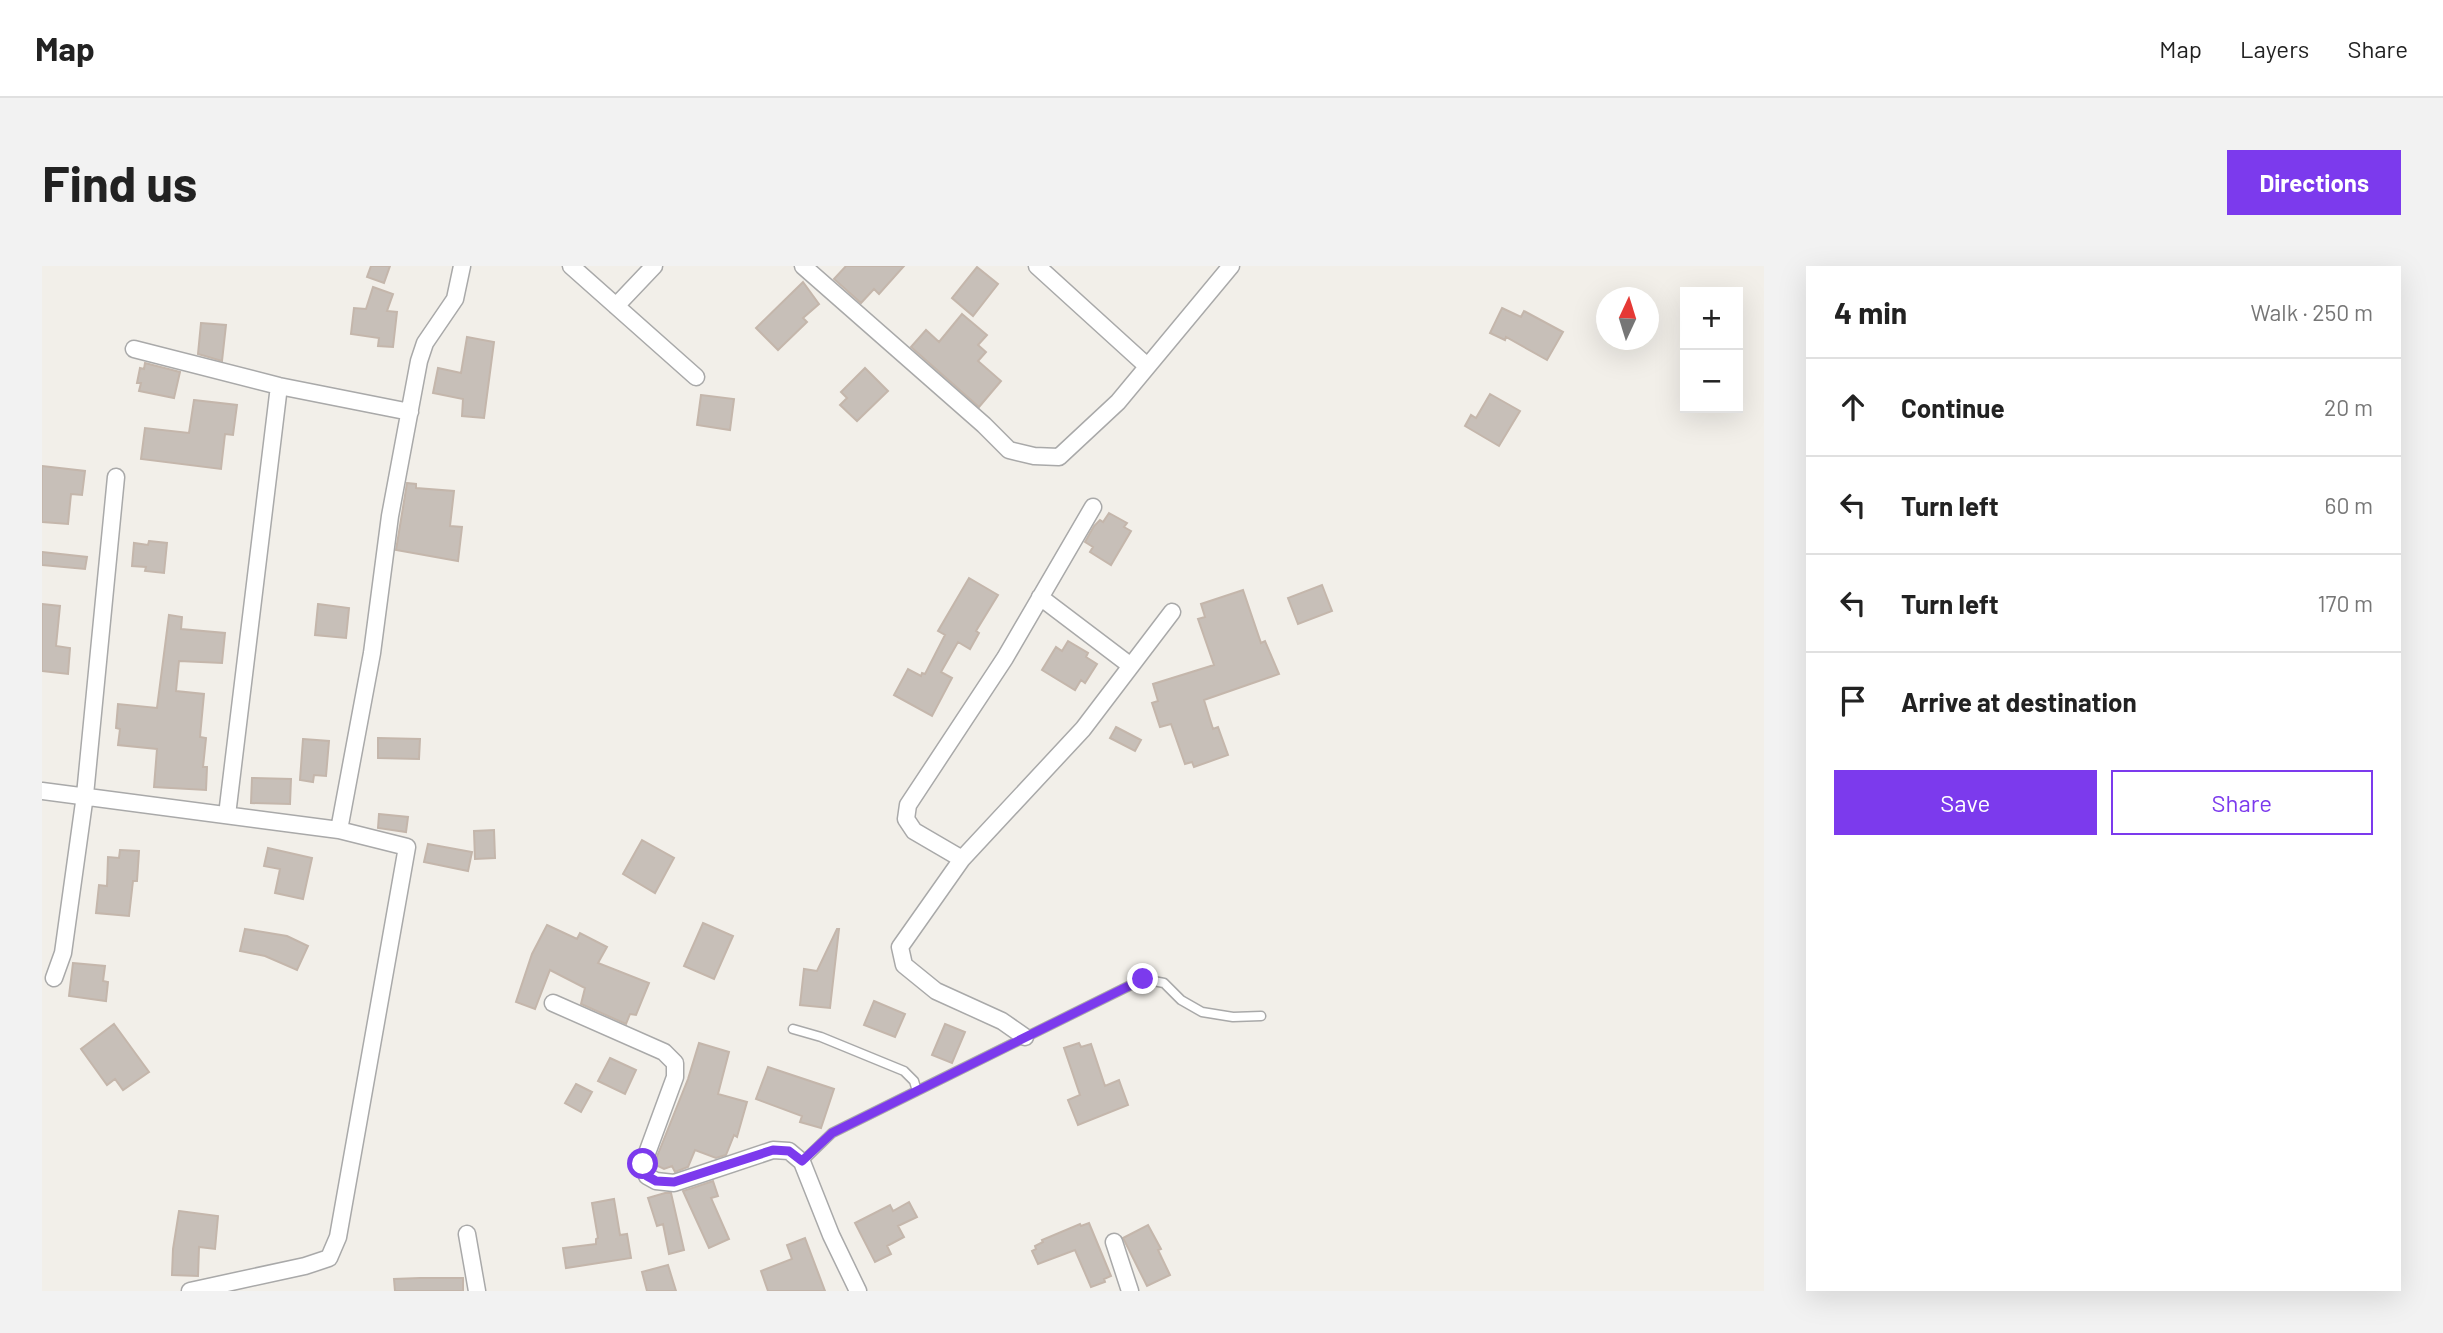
<!DOCTYPE html>
<html lang="en">
<head>
<meta charset="utf-8">
<style>
	:root { --surface:#fff; --page:#f2f2f2; --text:#222; --muted:#767676; --line:#e0e0e0; --accent:#7c3aed }
	body { margin:0; font-family:Barlow,sans-serif; background:var(--page); color:var(--text) }
	.controls { position:absolute; right:21px; top:21px; display:grid; overflow:hidden; border-radius:0px; box-shadow:0 7px 28px #0002 }
	.controls button { width:63px; height:63px; display:grid; place-items:center; padding:0; border:0; border-bottom:2px solid var(--line); background:var(--surface); color:var(--text); font:35px sans-serif }
	.compass { position:absolute; left:1554px; top:21px; width:63px; height:63px; border-radius:50%; background:var(--surface); box-shadow:0 7px 28px #0002; rotate:4deg }
	.stop { position:absolute; width:21px; height:21px; margin:-16px; border:5px solid #7c3aed; border-radius:50%; background:#fff }
	.stop.end { background:#7c3aed; border-color:#fff; box-shadow:0 2px 7px #0008 }
	.list { margin:0; padding:0; list-style:none }
	h2 { display:flex; justify-content:space-between; align-items:center; height:91px; margin:0; padding:0 28px; font-size:30px }
	h2 small { font-size:23px; font-weight:400; color:var(--muted) }
	.list li { display:grid; grid-template-columns:46px 1fr auto; gap:21px; align-items:center; box-sizing:border-box; height:98px; padding:0 28px; border-top:2px solid var(--line) }
	.list b { display:block; font-size:26px; white-space:nowrap }
	.list em { font-size:23px; font-style:normal; color:var(--muted) }
	.actions { display:flex; gap:14px; padding:21px 28px }
	.actions a { flex:1; padding:16px 0; border:2px solid var(--accent); border-radius:0px; text-align:center; font-size:24px; color:var(--accent) }
	.actions .main { background:var(--accent); color:#fff }
	.icon { flex:none; width:38px; height:38px; fill:none; stroke:currentColor; stroke-width:2; stroke-linecap:round; stroke-linejoin:round }
	.map { position:relative; flex:none; width:1722px; height:1025px; overflow:hidden; border-radius:0px }
	header { display:flex; align-items:center; gap:42px; box-sizing:border-box; height:98px; padding:0 35px; background:var(--surface); border-bottom:2px solid var(--line) }
	header strong { font-size:33px }
	nav { display:flex; gap:38px; margin-inline-start:auto; font-size:24px }
	.intro { display:flex; align-items:center; justify-content:space-between; box-sizing:border-box; height:168px; padding:0 42px }
	h1 { margin:0; font-size:49px }
	.button { padding:18px 32px; border-radius:0px; background:var(--accent); color:#fff; font-size:24px; font-weight:700 }
	main { display:flex; gap:42px; padding:0 42px }
	aside { flex:1; background:var(--surface); border-radius:0px; box-shadow:0 7px 28px #0002 }
	.map>svg:first-child { display:block }
	.building { fill:#c7bfb8; stroke:#c4b6ab; stroke-width:2 }
	.lines { fill:none; stroke-linecap:round; stroke-linejoin:round }
	.service-casing { stroke:#a9a9a9; stroke-width:11 }
	.minor-casing { stroke:#a9a9a9; stroke-width:19 }
	.service { stroke:#fff; stroke-width:8 }
	.minor { stroke:#fff; stroke-width:16 }
	.route { stroke:#7c3aed; stroke-width:9 }
</style>
</head>
<body>
<header>
<strong>Map</strong>
<nav><a>Map</a><a>Layers</a><a>Share</a></nav>
</header>
<div class="intro"><h1>Find us</h1><a class="button">Directions</a></div>
<main>
<div class="map">
<svg width="1722" height="1025" viewBox="0 0 1722 1025">
	<rect width="100%" height="100%" fill="#f2efe9"/>
	<path class="building" d="M329,0H348L342,17L325,11Z
		M804,0H862L837,28L832,23L819,37L792,13Z
		M935,1L956,18L931,50L910,32Z
		M761,16L777,38L761,52L765,56L736,84L714,62Z
		M331,21L351,28L345,45L355,46L351,81L336,80L337,72L309,68L312,42L324,43Z
		M1460,42L1479,51L1482,45L1521,66L1505,94L1464,71L1463,74L1448,67Z
		M920,48L945,69L936,79L944,86L936,95L959,115L937,141L869,81L884,64L897,76Z
		M159,57L184,59L180,95L156,88Z
		M425,71L452,76L442,152L420,150L421,133L391,127L396,102L419,107Z
		M103,97L138,106L132,132L97,125L99,117H95L98,102L102,103Z
		M823,102L846,125L815,155L798,139L805,132L799,126Z
		M1448,128L1478,145L1457,180L1423,160L1429,149L1434,152Z
		M659,129L692,133L688,164L655,159Z
		M152,134L195,139L191,169L183,168L179,203L99,193L103,162L147,167Z
		M0,200L43,205L40,229L29,228L26,258L0,256Z
		M365,217L374,218V222L412,225L408,260L420,261L416,295L354,284Z
		M1067,247L1085,257L1082,261L1089,265L1069,299L1048,286L1051,281L1043,276L1052,260L1058,254L1061,256Z
		M107,275L125,277L122,307L103,305L104,301L90,300L92,277L106,279Z
		M0,286L45,291L43,303L0,299Z
		M927,312L956,329L934,365L937,367L928,383L916,376L899,406L910,412L890,450L852,429L866,403L879,410L880,407L883,408L903,369L896,365Z
		M1280,319L1290,345L1256,358L1246,332Z
		M1201,324L1219,377L1223,375L1237,408L1162,434L1171,463L1176,461L1186,489L1152,501L1150,496L1143,498L1129,458L1118,461L1110,437L1116,435L1111,418L1172,399L1156,353L1163,351L1159,338Z
		M0,338L18,340L14,380L28,382L26,408L0,405Z
		M276,338L307,342L304,372L273,369Z
		M127,349L140,351L139,363L183,367L180,397L137,395L134,425L162,428L158,471L164,472L161,501H165L164,524L112,521L115,483L76,479L78,463L74,462L76,438L115,442Z
		M1026,375L1046,387L1044,391L1055,398L1043,417L1039,414L1033,424L1000,404L1014,381L1020,385Z
		M1074,461L1099,474L1093,485L1068,472Z
		M336,472L378,473L377,493L336,492Z
		M261,473L287,475L284,510L272,509L271,516L258,514Z
		M210,512L249,513L248,538L209,537Z
		M337,548L366,551L364,566L336,562Z
		M452,564L453,592L433,593L432,565Z
		M600,574L632,592L613,627L581,608Z
		M386,578L430,586L426,605L382,596Z
		M226,582L270,592L261,633L233,627L238,603L222,600Z
		M78,584L97,585L95,615H91L87,650L54,647L57,619L65,620L66,591L77,592Z
		M661,657L691,670L672,713L642,700Z
		M505,659L535,673L538,667L565,681L556,697L607,717L594,749L588,748L584,758L539,738L543,722L508,704L493,743L474,736L490,688Z
		M203,663L245,670L266,680L255,704L223,690L198,685Z
		M795,663H797L788,742L758,739L762,703L775,705Z
		M31,697L63,700L61,715L66,716L64,735L27,730Z
		M832,735L863,748L853,771L822,759Z
		M72,758L107,806L81,824L73,813L65,819L39,783Z
		M903,758L923,766L910,797L890,789Z
		M657,777L687,786L676,828L705,836L695,871L692,869L684,889L674,892L653,884L646,901L633,906L630,900L622,903L612,898L646,813Z
		M1037,777L1039,781L1049,778L1063,820L1077,814L1086,839L1036,859L1026,834L1038,829L1022,782Z
		M568,792L594,804L583,828L556,815Z
		M726,801L792,823L779,862L758,856L760,850L714,833Z
		M534,818L550,826L539,846L523,837Z
		M671,915L676,930L669,932L687,973L667,982L641,925Z
		M623,927H629L642,984L627,988L621,958L615,960L606,932Z
		M572,933L578,969L585,968L589,992L524,1002L521,982L554,978V973L556,972L550,937Z
		M867,936L875,951L856,960L862,971L845,980L849,988L833,996L813,957L848,939L851,945Z
		M137,945L176,950L173,983L157,981L156,1010L130,1009L131,983Z
		M1047,957L1069,1010L1062,1013L1063,1016L1049,1021L1033,984L996,998L990,985L994,983L993,980L1001,976L1000,974L1038,958L1039,960Z
		M1106,959L1119,983L1116,984L1128,1009L1105,1020L1081,972Z
		M763,972L783,1025H726L719,1005L750,993L745,979Z
		M626,999L634,1025H605L600,1006Z
		M378,1012H421V1025H353L352,1013Z"/>
	<g class="lines">
		<g class="service-casing">
			<path id="service" d="M751,763L779,771L862,805L872,815L875,825
				M760,896L790,867L1101,713L1122,717L1139,734L1160,746L1191,751L1219,750"/>
		</g>
		<g class="minor-casing">
			<path id="minor" d="M529,0L654,111
				M761,0L942,159L967,184L992,190L1017,191L1076,136L1189,0
				M995,0L1105,100
				M574,40L612,0
				M92,83L237,120L368,146
				M998,331L1089,400
				M0,525L297,564L330,387L348,250L377,95L383,77L413,33L420,0
				M185,549L237,120
				M920,593L872,565L864,553L866,539L963,392L1051,241
				M12,712L21,687L43,529L74,211
				M511,737L622,786L633,797V811L601,898L605,910L614,915L632,917L731,884L747,885L760,896L789,969L816,1025
				M983,771L960,755L894,725L862,699L858,681L920,593L1041,463L1130,346
				M425,968L435,1025
				M1072,976L1088,1025
				M148,1025L263,1000L287,992L296,971L365,581L297,564"/>
		</g>
		<use href="#service" class="service"/>
		<use href="#minor" class="minor"/>
	</g>
	<g class="lines">
		<path class="route" d="M601,898L605,910L614,915L632,916L731,884L747,885L760,895L790,867L1101,713"/>
	</g>
</svg>
<div class="controls">
<button>+</button>
<button>−</button>
</div>
<svg class="compass" viewBox="-18 -18 36 36"><path d="M0-13l5 13h-10z" fill="#e53935"/><path d="M0 13l5-13h-10z" fill="#767676"/></svg>
<div class="stop" style="left:601px;top:898px"></div>
<div class="stop end" style="left:1101px;top:713px"></div>
</div>
<aside>
<h2>4 min<small>Walk · 250 m</small></h2>
<ul class="list">
<li><svg class="icon" aria-label="ahead" viewBox="0 0 24 24"><path d="M12 20V5M6 11l6-6 6 6"/></svg><div><b>Continue</b></div><em>20 m</em></li>
<li><svg class="icon" aria-label="left" viewBox="0 0 24 24"><path d="M17 20v-9H6M10 6l-5 5 5 5"/></svg><div><b>Turn left</b></div><em>60 m</em></li>
<li><svg class="icon" aria-label="left" viewBox="0 0 24 24"><path d="M17 20v-9H6M10 6l-5 5 5 5"/></svg><div><b>Turn left</b></div><em>170 m</em></li>
<li><svg class="icon" aria-label="arrive" viewBox="0 0 24 24"><path d="M6 21V4h12l-3 4 3 4H6"/></svg><div><b>Arrive at destination</b></div></li>
</ul>
<div class="actions"><a class="main">Save</a><a>Share</a></div>
</aside>
</main>
</body>
</html>
